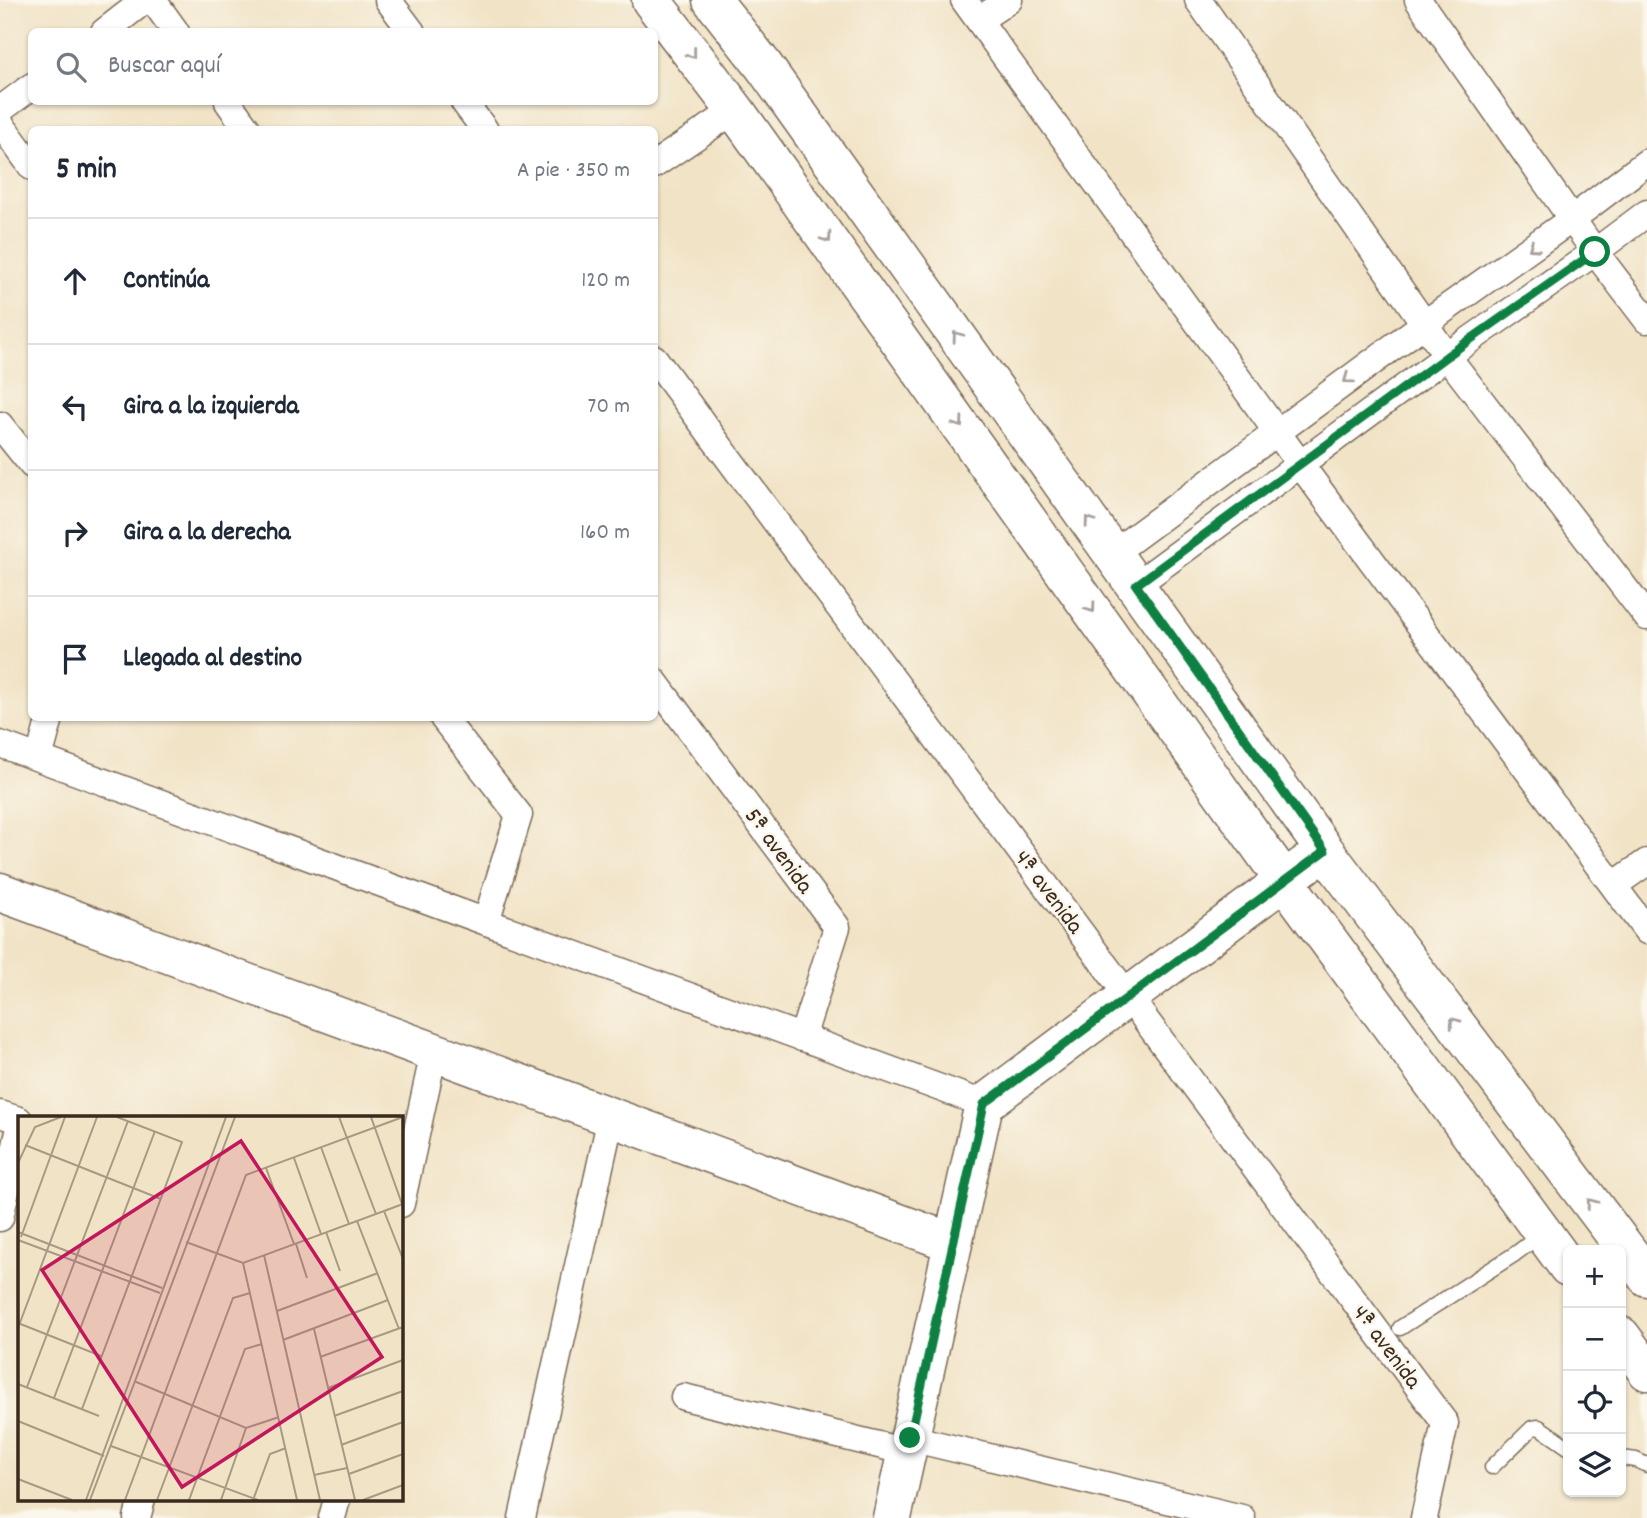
<!DOCTYPE html>
<html lang="es">
<head>
<meta charset="utf-8">
<style>
	:root { --surface:#fff; --page:#f6f6f7; --text:#1f2937; --muted:#747a83; --line:#e0e1e3 }
	body { margin:0; font-family:Dekko,sans-serif; background:var(--page); color:var(--text) }
	.controls { position:absolute; right:21px; bottom:21px; display:grid; overflow:hidden; border-radius:10px; box-shadow:0 2px 5px #0004 }
	.controls button { width:63px; height:63px; display:grid; place-items:center; padding:0; border:0; border-bottom:2px solid var(--line); background:var(--surface); color:var(--text); font:35px sans-serif }
	.stop { position:absolute; width:21px; height:21px; margin:-16px; border:5px solid #0b8043; border-radius:50%; background:#fff }
	.stop.end { background:#0b8043; border-color:#fff; box-shadow:0 2px 7px #0008 }
	.list { margin:0; padding:0; list-style:none }
	h2 { display:flex; justify-content:space-between; align-items:center; height:91px; margin:0; padding:0 28px; font-size:30px }
	h2 small { font-size:23px; font-weight:400; color:var(--muted) }
	.list li { display:grid; grid-template-columns:46px 1fr auto; gap:21px; align-items:center; box-sizing:border-box; height:126px; padding:0 28px; border-top:2px solid var(--line) }
	.list b { display:block; font-size:26px; white-space:nowrap }
	.list em { font-size:23px; font-style:normal; color:var(--muted) }
	.icon { flex:none; width:38px; height:38px; fill:none; stroke:currentColor; stroke-width:2; stroke-linecap:round; stroke-linejoin:round }
	.map { position:relative; flex:none; width:1647px; height:1518px; overflow:hidden }
	.search { position:absolute; background:var(--surface); box-shadow:0 2px 5px #0004; left:28px; top:28px; width:630px; height:77px; display:flex; align-items:center; gap:18px; box-sizing:border-box; padding:0 24px; border-radius:10px; color:var(--muted); font-size:26px }
	.panel { position:absolute; background:var(--surface); box-shadow:0 2px 5px #0004; left:28px; top:126px; width:630px; height:595px; border-radius:10px }
	.map>svg:first-child { display:block }
	.lines { fill:none; stroke-linecap:round; stroke-linejoin:round }
	.lane-casing { stroke:#7b6b59; stroke-width:17 }
	.street-casing { stroke:#7b6b59; stroke-width:29 }
	.secondary-casing { stroke:#7b6b59; stroke-width:41 }
	.lane { stroke:#fff; stroke-width:14 }
	.street { stroke:#fff; stroke-width:26 }
	.secondary { stroke:#fff; stroke-width:38 }
	.oneway { stroke:#a79f9a }
	.route { stroke:#0b8043; stroke-width:9 }
	.labels { text-anchor:middle; stroke-width:5; stroke-linejoin:round; paint-order:stroke }
	.street-label { font-size:24px; fill:#3b2a1e; stroke:#fbf7ec }
	.inset-road { fill:none; stroke:#a89983; stroke-width:2 }
	.view { fill:#c2185b; fill-opacity:0.15; stroke:#c2185b; stroke-width:3.5 }
	.inset-edge { fill:none; stroke:#3b2a1e; stroke-width:3.5 }
</style>
</head>
<body>
<div class="map">
<svg width="1647" height="1518" viewBox="0 0 1647 1518">
	<rect width="100%" height="100%" fill="#fbf7ec"/>
	<filter id="ink" filterUnits="userSpaceOnUse"><feTurbulence type="fractalNoise" baseFrequency=".0143" numOctaves="2"/><feDisplacementMap in="SourceGraphic" scale="14" xChannelSelector="R" yChannelSelector="G"/><feConvolveMatrix kernelMatrix="1 2 1 2 8 2 1 2 1" color-interpolation-filters="sRGB"/></filter>
	<filter id="wash" filterUnits="userSpaceOnUse"><feTurbulence type="fractalNoise" baseFrequency=".00686" numOctaves="4" result="noise"/><feDisplacementMap in="SourceGraphic" scale="28" xChannelSelector="R" yChannelSelector="G"/><feGaussianBlur stdDeviation="1.57" result="paint"/><feColorMatrix in="noise" values="0 0 0 0 0 0 0 0 0 0 0 0 0 0 0 0 0 1.4 0 .05"/><feComposite in="paint" operator="in"/></filter>
	<g filter="url(#wash)">
		<rect width="100%" height="100%" fill="#f1e3c6"/>
	</g>
	<g filter="url(#ink)">
		<g class="lines">
			<g class="lane-casing">
				<path id="lane" d="M1400,1328L1515,1254L1542,1234
					M1621,1458L1636,1460L1647,1465
					M1492,1467L1532,1428L1539,1427L1568,1447"/>
			</g>
			<g class="street-casing">
				<path id="street" d="M153,0L176,32
					M388,0L412,32
					M964,0L1300,464L1647,931
					M1198,0L1447,356L1647,617
					M1418,0L1595,252L1647,320
					M979,20L1009,0
					M104,32L145,0
					M228,102L248,130
					M464,102L485,130
					M0,110L32,86
					M0,123L32,167
					M654,165L735,110
					M654,358L1445,1423L1424,1518
					M0,425L32,465
					M1112,554L1424,324L1572,219L1647,162
					M1136,585L1447,356L1595,252L1647,213
					M654,681L837,927L802,1038
					M443,718L519,815L486,922
					M0,744L984,1104
					M39,758L50,718
					M1614,885L1647,862
					M0,1114L19,1120
					M401,1204L434,1052
					M0,1218L19,1132
					M684,1397L907,1452
					M910,1438L1242,1518
					M137,1518L142,1499
					M332,1518L337,1499
					M522,1518L611,1117"/>
			</g>
			<g class="secondary-casing">
				<path id="secondary" d="M651,0L735,110L1284,880L1568,1267
					M712,0L763,65L1325,851L1647,1277
					M0,892L953,1243
					M1621,1336L1647,1371
					M892,1518L984,1104L1305,865"/>
			</g>
			<use href="#lane" class="lane"/>
			<use href="#street" class="street"/>
			<use href="#secondary" class="secondary"/>
		</g>
		<defs><path id="oneway-chevron" d="M-2-3.5L2.5 0L-2 3.5" fill="none" stroke-width="1.6" stroke-linecap="round" stroke-linejoin="round" transform="scale(1.75)"/></defs>
		<g class="oneway">
			<use href="#oneway-chevron" transform="translate(692 54) rotate(52)"/>
			<use href="#oneway-chevron" transform="translate(827 238) rotate(54)"/>
			<use href="#oneway-chevron" transform="translate(1533 247) rotate(145)"/>
			<use href="#oneway-chevron" transform="translate(957 336) rotate(-126)"/>
			<use href="#oneway-chevron" transform="translate(1348 379) rotate(144)"/>
			<use href="#oneway-chevron" transform="translate(959 423) rotate(54)"/>
			<use href="#oneway-chevron" transform="translate(1089 521) rotate(-126)"/>
			<use href="#oneway-chevron" transform="translate(1091 608) rotate(54)"/>
			<use href="#oneway-chevron" transform="translate(1454 1022) rotate(-127)"/>
			<use href="#oneway-chevron" transform="translate(1591 1203) rotate(-127)"/>
		</g>
	</g>
	<g class="lines" filter="url(#ink)">
		<path class="route" d="M910,1438L984,1104L1325,851L1136,585L1447,356L1595,252"/>
	</g>
	<g class="labels">
		<g class="street-label">
			<text transform="translate(780 850) rotate(54)" y="8">5ª avenida</text>
			<text transform="translate(1050 891) rotate(53)" y="8">4ª avenida</text>
			<text transform="translate(1388 1346) rotate(53)" y="8">4ª avenida</text>
		</g>
	</g>
	<g transform="translate(18 1116)">
		<rect width="385" height="385" fill="#f1e3c6"/>
		<path class="inset-road" d="M321,1L358,98M353,1L384,88M7,29L143,83M303,31L331,108M276,42L303,118M0,47L17,11L43,1M248,52L276,128M366,95L385,143M339,105L381,213M0,116L144,172M308,116L322,155M3,121L47,1M0,124L142,177M168,126L225,147L385,88M278,128L289,162M246,139L302,384M225,147L279,384M259,195L360,157M0,207L83,240M0,212L79,1M296,213L337,384M265,224L370,184M302,241L385,211M116,265L228,312L261,301M0,268L81,300M9,271L110,5M310,272L385,244M36,282L137,15M64,293L164,26L99,1M316,300L385,275M0,305L86,340M323,329L385,306M93,330L240,384M331,358L385,338M296,359L329,352M0,363L54,384M68,384L208,1M72,384L217,1M107,384L228,59L385,1M139,384L215,182L232,177M171,384L227,233L244,228M203,384L228,312M235,384L252,338L268,332M345,384L385,369"/>
		<path class="view" d="M223,25L364,241L164,371L24,154Z"/>
		<rect width="385" height="385" class="inset-edge"/>
	</g>
</svg>
<div class="controls">
<button>+</button>
<button>−</button>
<button><svg class="icon" aria-label="locate" viewBox="0 0 24 24"><circle cx="12" cy="12" r="6"/><path d="M12 2v4M12 18v4M2 12h4M18 12h4"/></svg></button>
<button><svg class="icon" aria-label="layers" viewBox="0 0 24 24"><path d="M12 4l9 5-9 5-9-5zM3 14l9 5 9-5"/></svg></button>
</div>
<div class="stop" style="left:1595px;top:252px"></div>
<div class="stop end" style="left:910px;top:1438px"></div>
<div class="search"><svg class="icon" aria-label="search" viewBox="0 0 24 24"><circle cx="10" cy="10" r="6"/><path d="M15 15l6 6"/></svg>Buscar aquí</div>
<section class="panel">
<h2>5 min<small>A pie · 350 m</small></h2>
<ul class="list">
<li><svg class="icon" aria-label="ahead" viewBox="0 0 24 24"><path d="M12 20V5M6 11l6-6 6 6"/></svg><div><b>Continúa</b></div><em>120 m</em></li>
<li><svg class="icon" aria-label="left" viewBox="0 0 24 24"><path d="M17 20v-9H6M10 6l-5 5 5 5"/></svg><div><b>Gira a la izquierda</b></div><em>70 m</em></li>
<li><svg class="icon" aria-label="right" viewBox="0 0 24 24"><path d="M7 20v-9h11M14 6l5 5-5 5"/></svg><div><b>Gira a la derecha</b></div><em>160 m</em></li>
<li><svg class="icon" aria-label="arrive" viewBox="0 0 24 24"><path d="M6 21V4h12l-3 4 3 4H6"/></svg><div><b>Llegada al destino</b></div></li>
</ul>
</section>
</div>
</body>
</html>
